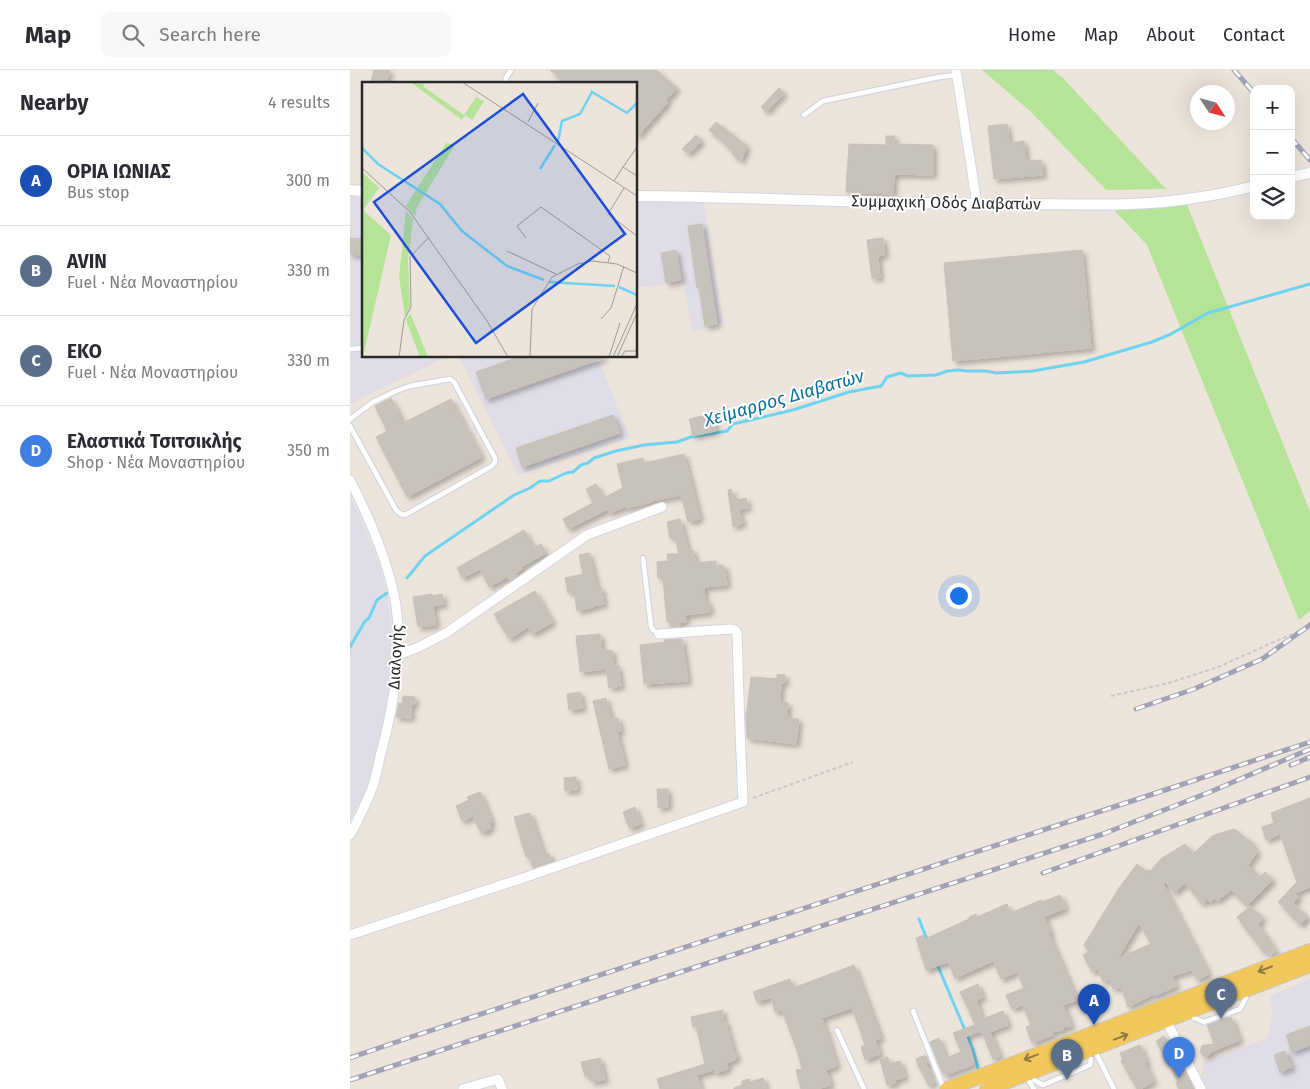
<!DOCTYPE html>
<html lang="en">
<head>
<meta charset="utf-8">
<style>
	:root { --surface:#fff; --page:#f7f7f7; --text:#2b2b33; --muted:#7c7c81; --line:#e1e1e2; --accent:#b45309 }
	body { margin:0; font-family:"Fira Sans",sans-serif; background:var(--page); color:var(--text) }
	.controls { position:absolute; right:15px; top:15px; display:grid; overflow:hidden; border-radius:10px; box-shadow:0 5px 20px #0002 }
	.controls button { width:45px; height:45px; display:grid; place-items:center; padding:0; border:0; border-bottom:1px solid var(--line); background:var(--surface); color:var(--text); font:25px sans-serif }
	.compass { position:absolute; left:840px; top:15px; width:45px; height:45px; border-radius:50%; background:var(--surface); box-shadow:0 5px 20px #0002; rotate:126deg }
	.you { position:absolute; left:608px; top:525px; width:18px; height:18px; margin:-12px; border:4px solid #fff; border-radius:50%; background:#1a73e8; box-shadow:0 0 0 8px #1a73e833 }
	.badge { display:grid; place-items:center; width:32px; height:32px; border-radius:50%; background:var(--accent); color:#fff; font-size:16px; font-weight:700 }
	.pin { position:absolute; translate:-50% -41px; filter:drop-shadow(0 1px 2px #0008) }
	.pin::after { content:''; position:absolute; top:26px; width:18px; height:15px; background:inherit; clip-path:polygon(0 0,100% 0,50% 100%) }
	.list { margin:0; padding:0; list-style:none }
	h2 { display:flex; justify-content:space-between; align-items:center; height:65px; margin:0; padding:0 20px; font-size:21px }
	h2 small { font-size:16px; font-weight:400; color:var(--muted) }
	.list li { display:grid; grid-template-columns:32px 1fr auto; gap:15px; align-items:center; box-sizing:border-box; height:90px; padding:0 20px; border-top:1px solid var(--line) }
	.list b { display:block; font-size:19px; white-space:nowrap }
	.list p { margin:0; font-size:16px; white-space:nowrap; color:var(--muted) }
	.list em { font-size:16px; font-style:normal; color:var(--muted) }
	.icon { flex:none; width:28px; height:28px; fill:none; stroke:currentColor; stroke-width:2; stroke-linecap:round; stroke-linejoin:round }
	.map { position:relative; flex:none; width:960px; height:1019px; overflow:hidden }
	header { display:flex; align-items:center; gap:30px; box-sizing:border-box; height:70px; padding:0 25px; background:var(--surface); border-bottom:1px solid var(--line) }
	header strong { font-size:24px }
	nav { display:flex; gap:28px; margin-inline-start:auto; font-size:18px }
	.search { width:350px; height:45px; background:var(--page); display:flex; align-items:center; gap:12px; box-sizing:border-box; padding:0 18px; border-radius:10px; color:var(--muted); font-size:19px }
	main { display:flex }
	aside { flex:1; background:var(--surface) }
	.map>svg:first-child { display:block }
	.industrial { fill:#dfdde5 }
	.green { fill:#b5e498 }
	.lines { fill:none; stroke-linecap:round; stroke-linejoin:round }
	.stream { stroke:#6ed3f0; stroke-width:3 }
	.building { fill:#c8c2bc; stroke:#c8c1b6; fill-rule:evenodd; filter:url(#shadow) }
	.service-casing { stroke:#d1d6e3; stroke-width:7 }
	.minor-casing { stroke:#d1d6e3; stroke-width:11 }
	.tertiary-casing { stroke:#d1d6e3; stroke-width:12 }
	.primary-casing { stroke:#c8c8c8; stroke-width:16 }
	.path { stroke:#c8c8c8; stroke-width:2; stroke-dasharray:4 2.5; stroke-linecap:butt }
	.service { stroke:#fff; stroke-width:4.5 }
	.minor { stroke:#fff; stroke-width:9 }
	.tertiary { stroke:#fff; stroke-width:10 }
	.primary { stroke:#f2c85c; stroke-width:14 }
	.rail-casing { stroke:#9fa3b5; stroke-width:5 }
	.rail { stroke:#fff; stroke-width:3; stroke-dasharray:9; stroke-linecap:butt }
	.oneway { stroke:#8e7943 }
	.labels { text-anchor:middle; stroke-width:4; stroke-linejoin:round; paint-order:stroke }
	.street-label { font-size:16px; fill:#2a2a2a; stroke:#fff }
	.water-label { font-size:18px; font-style:italic; fill:#0c729d; stroke:#fff }
	.inset-river { fill:none; stroke:#6ed3f0; stroke-width:2.5 }
	.inset-road { fill:none; stroke:#9f9a95; stroke-width:1 }
	.view { fill:#1d4ed8; fill-opacity:0.15; stroke:#1d4ed8; stroke-width:2.5 }
	.inset-edge { fill:none; stroke:#2a2a2a; stroke-width:2.5 }
</style>
</head>
<body>
<header>
<strong>Map</strong>
<div class="search"><svg class="icon" aria-label="search" viewBox="0 0 24 24"><circle cx="10" cy="10" r="6"/><path d="M15 15l6 6"/></svg>Search here</div>
<nav><a>Home</a><a>Map</a><a>About</a><a>Contact</a></nav>
</header>
<main>
<aside>
<h2>Nearby<small>4 results</small></h2>
<ul class="list">
<li><span class="badge" style="background:#1a4fb4">A</span><div><b>ΟΡΙΑ ΙΩΝΙΑΣ</b><p>Bus stop</p></div><em>300 m</em></li>
<li><span class="badge" style="background:#5c6f8a">B</span><div><b>AVIN</b><p>Fuel · Νέα Μοναστηρίου</p></div><em>330 m</em></li>
<li><span class="badge" style="background:#5c6f8a">C</span><div><b>EKO</b><p>Fuel · Νέα Μοναστηρίου</p></div><em>330 m</em></li>
<li><span class="badge" style="background:#3f7fe0">D</span><div><b>Ελαστικά Τσιτσικλής</b><p>Shop · Νέα Μοναστηρίου</p></div><em>350 m</em></li>
</ul>
</aside>
<div class="map">
<svg width="960" height="1019" viewBox="0 0 960 1019">
	<defs>
		<filter id="shadow"><feDropShadow dx="3.5" dy="3.5" stdDeviation="2.5" flood-color="#0004"/></filter>
	</defs>
	<rect width="100%" height="100%" fill="#ede5dc"/>
	<path class="industrial" d="M0,126L14,127V286H98L0,334Z
		M286,132H354L373,253L343,262L333,212L286,218Z
		M109,286H247L280,368L168,405Z
		M0,424L25,482L33,507L39,537L43,576L40,614L32,661L17,715L12,728L0,751Z
		M960,909V1019H856L850,1008L852,1007L853,993L917,968L923,944L920,926Z"/>
	<path class="green" d="M632,0H703L713,8L816,119L756,120L680,41Z
		M836,132L960,441V541L949,550L797,175L762,138Z"/>
	<g class="lines">
		<path class="stream" d="M57,508L75,486L164,425L180,418L190,411H199L216,403L223,402L231,395L238,393L244,388L266,381L294,375L327,372L341,367L377,361L383,354L443,340L499,322L531,316L537,307L551,303L558,306L586,305L597,301L609,300L616,301H636L646,303L666,302L683,301L734,292L802,272L821,264L858,243L960,214
			M0,577L15,551L19,548L27,530L37,523
			M569,849L578,872
			M587,894L623,979L629,1002"/>
	</g>
	<path class="building" d="M24,0H40L36,14H20Z
		M200,0H306L327,18L316,30L318,32L286,68V14H216Z
		M429,18L434,23L416,42L411,37Z
		M366,52L397,76L391,91L382,84L384,82L374,74L375,73L359,60Z
		M657,54L659,73L674,71L676,91L691,90L693,105L644,109L638,56Z
		M346,65L352,71L338,84L332,79Z
		M536,66H545L544,74L583,75V105L544,104L543,124L496,122L499,74L536,75Z
		M352,154L367,254L355,256L349,218H347L338,156Z
		M0,168L13,169L12,185L0,184Z
		M533,168L535,185L528,186L530,208H522L517,170Z
		M326,180L331,210L316,213L311,183Z
		M732,180L741,278L603,291L594,193Z
		M171,286H254V288L136,329L126,302Z
		M41,328L53,353L101,329L132,387L57,427L26,367L37,361L25,336Z
		M362,344L366,361L343,366L339,349Z
		M263,345L270,363L172,397L166,378Z
		M334,384L350,449L338,452L331,425L302,431V432L277,438V436L259,443L258,439L218,459L213,449L243,433L236,419L246,414L253,428L273,418L267,394L293,388L294,393Z
		M381,419L388,438L387,430L396,428L398,438L388,439L393,453L383,457L378,420Z
		M330,449L338,480H343L346,493L366,491V496L373,495L374,498H375L377,515L354,517L355,532H359L360,542L335,545L336,552H330V556L320,557V552H317L313,508H308L307,492L318,491L317,484H329L325,467L320,468L317,452Z
		M174,460L184,478L191,474L196,483L171,497L172,499L166,503L167,506L160,511L157,507L139,517L130,499L112,508L107,498Z
		M239,483L247,518L251,517L254,534L244,536V537L227,541L224,521L218,523L215,508L233,504L229,485Z
		M185,521L203,552L182,564L178,557L159,569L144,544Z
		M82,524V526L92,524L94,534L83,536L86,555L68,557L63,527Z
		M250,564L252,581L262,580L263,596L268,595L271,616L259,618L256,599L230,602L226,566Z
		M332,569L338,611L294,614L290,575L315,572L314,570Z
		M427,604L435,605V613H431L430,632L438,633L437,648L449,649L446,674L397,668L396,648L401,607L427,609Z
		M230,622L233,638L219,640L217,624Z
		M53,626L65,627V634L61,635V648L46,647L49,633L52,634Z
		M256,628L261,649L268,648L271,661L267,662L275,695L259,699L243,631Z
		M226,707L227,720L215,721L214,708Z
		M307,719H318V737L308,738Z
		M130,722L142,752L139,753L141,758L131,763L123,746L112,751L106,736L119,730L117,727Z
		M960,728V817L945,823L949,827L943,833L958,847L950,855L928,832L947,812L930,764L916,770L912,757L924,753L921,743Z
		M285,737L291,754L279,758L273,742Z
		M180,743L194,785L199,783L202,792L183,798L179,786L176,787L164,747Z
		M884,759L904,774L901,775L908,781L898,795L910,807L915,802L923,810L897,836L881,820L867,831L865,828L860,832L858,829L852,834L835,813L825,823L816,812L813,814L859,904L847,910L841,900L822,906L827,916L804,926V924L778,937L771,917L763,919L759,909L753,912L748,899L742,902L733,885L739,882L734,875L769,818L787,794L797,802L798,800L800,801L812,788L835,774L843,784L862,766ZM789,853L801,874L768,888Z
		M710,825L716,838L694,847L701,863L699,864L727,930L713,935L722,956L712,958L713,960L702,962L703,965L682,973L676,957L681,955L673,935L662,939L656,925L674,918L667,902L651,909L643,891L605,908L598,892L576,900L566,868L574,865L575,869L619,849V847L626,844L627,847L657,834L661,843L691,830L692,832Z
		M900,837L913,847L908,855L922,874L926,882L919,886L915,880L913,882L887,847Z
		M504,895L531,968L525,970L530,984L515,990L511,977L515,975L502,938L472,948L487,996L476,1000L481,1015L467,1019H451L446,1000L452,999L447,981L432,940L425,942L421,927L407,932L403,922L440,909L443,918Z
		M628,914L633,927L626,931L633,949L653,941L658,955L640,962L650,986L643,989L633,965L630,961L616,967L625,994L596,1005L592,1002L580,972L589,968L596,988L611,982L603,963L625,955L619,941L622,939H618L610,922Z
		M373,940V949L377,954V959L380,965V970L382,972L383,980L387,984V986L385,990L377,993L378,999L365,1003L364,1000L347,1005L351,1019H310L307,1009L355,994L346,956L343,957L341,947Z
		M881,947L890,970L863,981L858,986H853L850,981L852,976L854,975L864,974L857,955Z
		M960,956V975L942,982L936,965Z
		M814,966L827,987L844,1019H829L826,1013L828,1012L806,971Z
		M790,975L797,992L795,994L804,1011L791,1019H787L771,991L773,990L770,983Z
		M935,981L942,997L930,1002L924,985Z
		M573,986H576L580,994L575,991L584,1013L579,1016L568,995L566,989Z
		M538,987L540,994L550,991L555,1007L545,1010L546,1013L537,1015L530,990Z
		M250,988L255,1010L241,1012L240,1005L235,1006L231,992Z
		M413,1008L416,1019H384V1018L392,1015V1011L399,1009L400,1012Z"/>
	<g class="lines">
		<g class="service-casing">
			<path id="service" d="M154,14L157,6L161,0
				M454,45L473,31L589,7L607,5
				M0,279L14,278
				M0,349L23,332L46,321L60,316L100,309L104,312L145,388V392L142,396L55,445L51,444L46,440L0,356
				M293,488L301,556L303,560L309,564
				M563,941L594,1019
				M844,948L854,952L890,939L896,928
				M487,960L514,1019
				M745,981L764,1019
				M675,1005L684,1019
				M684,1010L693,1015L740,995L741,989"/>
		</g>
		<g class="minor-casing">
			<path id="minor" d="M606,0L627,134
				M0,410C20,449 39,492 46,536C53,583 44,633 32,679C29,690 27,702 24,713C18,731 9,748 0,765
				M48,585L69,577L96,563L237,465L312,437
				M0,865L179,806L393,732L390,661L387,563L385,560L381,559L309,564
				M816,950L851,1019
				M113,1019L148,1009L152,1019"/>
		</g>
		<g class="tertiary-casing">
			<path id="tertiary" d="M941,107L960,103
				M0,120L14,121
				M286,126C416,127 545,135 675,134C729,134 784,137 837,129C860,126 882,122 904,116"/>
		</g>
		<g class="primary-casing">
			<path id="primary" d="M597,1019L960,881
				M637,1019L960,895"/>
		</g>
		<path class="path" d="M761,626L819,613L868,597L960,556
			M403,728L503,692"/>
		<use href="#service" class="service"/>
		<use href="#minor" class="minor"/>
		<use href="#tertiary" class="tertiary"/>
		<use href="#primary" class="primary"/>
		<g class="rail-casing">
			<path id="rail" d="M884,0L904,23
				M941,68L960,90
				M786,639L844,619L912,589L960,555
				M941,695L960,687
				M693,803L960,707
				M0,988L61,967L797,726L960,672
				M0,1010L753,764L860,722L960,679"/>
		</g>
		<use href="#rail" class="rail"/>
	</g>
	<defs><path id="oneway-shaft" d="M-6 0H5M1.5-3L5.5 0L1.5 3" fill="none" stroke-width="1.6" stroke-linecap="round" stroke-linejoin="round" transform="scale(1.25)"/></defs>
	<g class="oneway">
		<use href="#oneway-shaft" transform="translate(915 899) rotate(159)"/>
		<use href="#oneway-shaft" transform="translate(771 967) rotate(-21)"/>
		<use href="#oneway-shaft" transform="translate(681 987) rotate(159)"/>
	</g>
	<g class="labels">
		<g class="street-label">
			<text transform="translate(596 132) rotate(1)" y="6">Συμμαχική Οδός Διαβατών</text>
			<text transform="translate(45 587) rotate(-87)" y="6">Διαλογής</text>
		</g>
		<g class="water-label">
			<text transform="translate(434 328) rotate(-16)" y="6">Χείμαρρος Διαβατών</text>
		</g>
	</g>
	<g transform="translate(12 12)">
		<rect width="275" height="275" fill="#ede5dc"/>
		<path d="M48,0H61L62,5L102,33L114,15L122,19L110,38L103,33L100,38ZM84,61L93,63L55,125L53,135L44,124ZM0,90L17,106L1,128L29,153L1,275ZM44,129L51,137L46,179L48,225L43,235L37,195ZM48,232L49,233L66,275H58L44,238Z" fill="#b5e498"/>
		<path class="inset-river" d="M196,59L200,39L218,32L230,10L265,31L275,21M0,66L16,82L78,122L100,149L145,184L182,198M178,87L193,63M187,200L253,204M257,205L275,213"/>
		<path class="inset-road" d="M100,0L275,114M166,40L176,21M261,85L275,65M0,86L48,130L125,239L146,275M252,99L261,85L275,94M262,106L246,132L275,154M164,156L155,144L179,125L248,174L246,180M145,169L194,192M239,237L249,226L262,184M37,275L42,238L49,225L48,175L67,155M168,275L170,227L190,195L216,182L231,179L255,182L275,191M247,275L258,241M251,275L275,222M255,275L275,231M259,275L263,269H275"/>
		<path class="view" d="M161,12L263,152L114,261L12,120Z"/>
		<rect width="275" height="275" class="inset-edge"/>
	</g>
</svg>
<div class="controls">
<button>+</button>
<button>−</button>
<button><svg class="icon" aria-label="layers" viewBox="0 0 24 24"><path d="M12 4l9 5-9 5-9-5zM3 14l9 5 9-5"/></svg></button>
</div>
<svg class="compass" viewBox="-18 -18 36 36"><path d="M0-13l5 13h-10z" fill="#e53935"/><path d="M0 13l5-13h-10z" fill="#7c7c81"/></svg>
<div class="you"></div>
<div class="pin badge" style="left:744px;top:955px;background:#1a4fb4">A</div>
<div class="pin badge" style="left:717px;top:1010px;background:#5c6f8a">B</div>
<div class="pin badge" style="left:871px;top:949px;background:#5c6f8a">C</div>
<div class="pin badge" style="left:829px;top:1008px;background:#3f7fe0">D</div>
</div>
</main>
</body>
</html>
